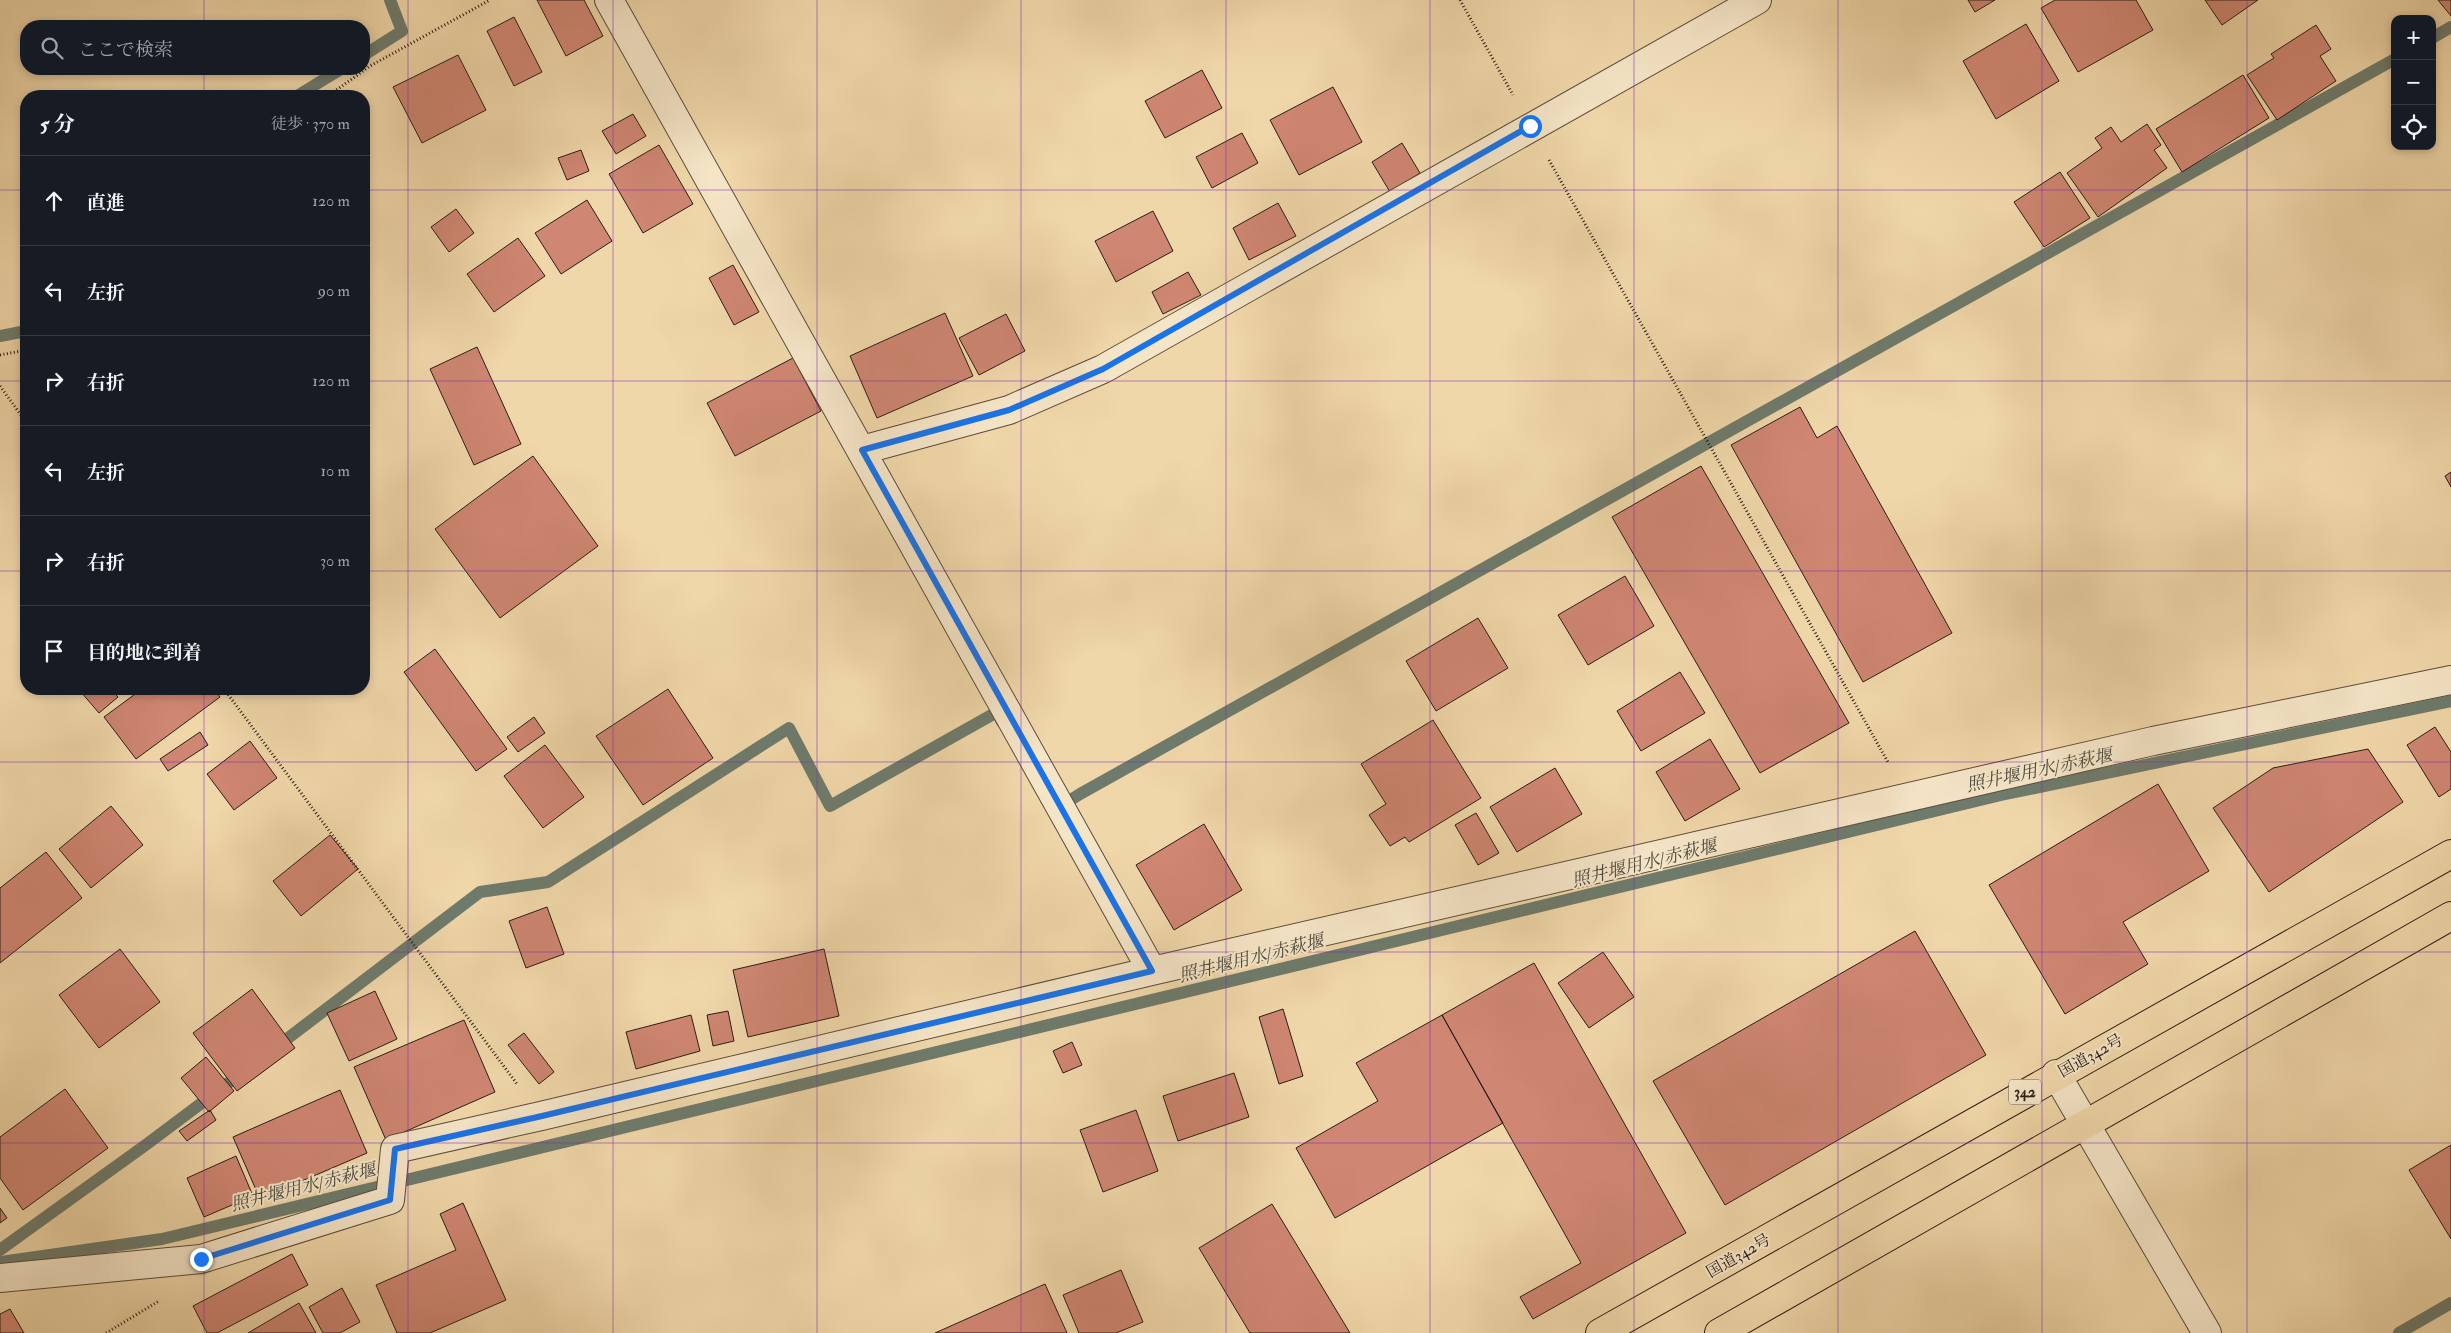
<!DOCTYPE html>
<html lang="ja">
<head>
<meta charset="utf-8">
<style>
	:root { --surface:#171b24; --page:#20242c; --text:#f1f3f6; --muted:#9ea1a6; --line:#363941 }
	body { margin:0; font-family:"IM FELL Double Pica","Noto Serif JP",serif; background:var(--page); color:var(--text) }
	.controls { position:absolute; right:15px; top:15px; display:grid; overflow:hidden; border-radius:10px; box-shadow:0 2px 8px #0003 }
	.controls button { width:45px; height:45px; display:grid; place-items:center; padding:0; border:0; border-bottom:1px solid var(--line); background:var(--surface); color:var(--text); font:25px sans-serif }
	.stop { position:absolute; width:15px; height:15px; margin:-11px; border:4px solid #1a73e8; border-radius:50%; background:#fff }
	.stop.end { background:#1a73e8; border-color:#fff; box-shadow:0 1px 5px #0008 }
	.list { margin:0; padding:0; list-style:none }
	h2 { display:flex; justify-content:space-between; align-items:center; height:65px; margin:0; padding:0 20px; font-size:21px }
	h2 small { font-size:16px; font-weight:400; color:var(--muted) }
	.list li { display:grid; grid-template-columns:32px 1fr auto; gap:15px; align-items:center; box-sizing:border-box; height:90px; padding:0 20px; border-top:1px solid var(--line) }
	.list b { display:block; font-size:19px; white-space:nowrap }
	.list em { font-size:16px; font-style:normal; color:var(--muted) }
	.icon { flex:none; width:28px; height:28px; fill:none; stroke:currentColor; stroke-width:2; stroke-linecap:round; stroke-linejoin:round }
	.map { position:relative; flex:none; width:2451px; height:1333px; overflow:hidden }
	.search { position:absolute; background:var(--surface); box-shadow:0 2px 8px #0003; left:20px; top:20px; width:350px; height:55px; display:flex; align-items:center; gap:12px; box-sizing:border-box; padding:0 18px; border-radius:20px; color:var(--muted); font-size:19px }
	.panel { position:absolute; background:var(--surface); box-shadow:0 2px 8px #0003; left:20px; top:90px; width:350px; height:605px; border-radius:20px }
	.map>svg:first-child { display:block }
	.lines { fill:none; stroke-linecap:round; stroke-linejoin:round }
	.stream { stroke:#6e7b6c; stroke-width:12 }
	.building { fill:#cf8672; stroke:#2a1d15 }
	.minor-casing { stroke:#5c4c3a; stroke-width:30 }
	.trunk-casing { stroke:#2a1d15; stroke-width:30 }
	.path { stroke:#2a1d15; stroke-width:3; stroke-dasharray:1 2.5; stroke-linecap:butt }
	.minor { stroke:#f5e5c7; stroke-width:28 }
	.trunk { stroke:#f0d7a9; stroke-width:28 }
	.route { stroke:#1a73e8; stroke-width:6 }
	.grid { fill:none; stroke:#7b2cbf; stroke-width:1; stroke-opacity:0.55 }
	.labels { text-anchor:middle; stroke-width:4; stroke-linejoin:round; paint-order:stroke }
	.shield { fill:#f5e5c7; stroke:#67594a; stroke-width:1 }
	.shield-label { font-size:15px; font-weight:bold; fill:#2a1d15 }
	.street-label { font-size:16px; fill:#2a1d15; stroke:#f5e5c7 }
	.water-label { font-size:18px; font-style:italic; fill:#4c4c40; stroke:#f5e5c7 }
</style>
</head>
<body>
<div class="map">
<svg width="2451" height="1333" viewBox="0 0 2451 1333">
	<rect width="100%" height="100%" fill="#f0d7a9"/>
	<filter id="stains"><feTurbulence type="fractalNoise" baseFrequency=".004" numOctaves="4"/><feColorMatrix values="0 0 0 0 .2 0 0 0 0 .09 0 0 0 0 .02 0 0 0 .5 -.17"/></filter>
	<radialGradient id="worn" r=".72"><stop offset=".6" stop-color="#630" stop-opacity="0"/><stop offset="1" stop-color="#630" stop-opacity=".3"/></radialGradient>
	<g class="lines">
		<path class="stream" d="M2432,38L2451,27
			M364,55L402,31L390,0
			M297,96L341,69
			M0,336L26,331
			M1058,808L1080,794L2395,59
			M275,1048L480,892L548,882L789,728L830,806L997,712L1002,722
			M0,1250L147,1144L243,1072
			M0,1262L162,1239L2001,795L2451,701
			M2399,1333L2451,1303"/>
	</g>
	<path class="building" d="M537,0H584L603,36L566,56Z
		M1968,0H1995L1975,12Z
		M2055,0H2136L2153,30L2078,72L2041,8Z
		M2205,0H2258L2222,25Z
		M2438,0H2451V16Z
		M514,17L542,72L514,86L487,31Z
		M2026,24L2059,81L1996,119L1963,61Z
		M2316,25L2331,49L2320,56L2336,81L2277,120L2247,75L2274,58L2271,54Z
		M458,55L486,110L422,143L393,87Z
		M1202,70L1222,108L1165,138L1145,101Z
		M2243,75L2269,118L2182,172L2156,129Z
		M1333,87L1362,142L1299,175L1270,120Z
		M633,114L646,136L616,154L602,131Z
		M2147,124L2161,145L2154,150L2167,168L2098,217L2067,173L2102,148L2095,138L2111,127L2121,142Z
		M1242,133L1258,163L1212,188L1196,157Z
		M1402,143L1420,173L1390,192L1372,162Z
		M659,145L693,204L643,233L609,174Z
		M581,150L589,171L567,180L558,158Z
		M2060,172L2090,218L2044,247L2014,202Z
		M587,200L612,241L561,274L535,233Z
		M1278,203L1296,236L1249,260L1233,228Z
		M456,209L474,233L449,252L431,227Z
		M1153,211L1173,251L1116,282L1095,241Z
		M518,238L545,276L494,312L467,274Z
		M733,265L759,312L734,325L709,278Z
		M1188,272L1201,295L1163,314L1152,292Z
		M945,313L973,376L877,418L850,356Z
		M1006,314L1025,351L979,375L959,338Z
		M477,347L521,444L474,465L430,369Z
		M793,358L821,411L735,456L707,403Z
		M1800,407L1817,438L1837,426L1952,633L1863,682L1731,445Z
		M533,456L598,546L500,618L435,529Z
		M1701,466L1849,723L1760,773L1612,517Z
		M2451,472V487L2445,476Z
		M1625,576L1654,626L1588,665L1558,615Z
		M1478,618L1508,668L1436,711L1406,661Z
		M435,649L507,749L476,771L404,672Z
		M1680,672L1705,713L1641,751L1617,711Z
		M86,689H111L118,697L99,713L81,692Z
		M142,689H214L220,697L136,759L104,717Z
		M668,689L713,758L643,805L596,736Z
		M534,717L545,733L518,752L507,737Z
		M1433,720L1481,798L1409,842L1405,837L1390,846L1369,815L1386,804L1361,764Z
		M2435,727L2451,752V789L2439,797L2407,745Z
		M200,732L208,745L168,771L160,759Z
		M1710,739L1740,789L1685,821L1656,772Z
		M250,741L277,778L234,810L207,774Z
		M545,745L584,797L543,828L504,776Z
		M2368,749L2403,802L2269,892L2213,808L2273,768Z
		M1555,768L1582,814L1517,852L1490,807Z
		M2158,784L2209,871L2123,922L2148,964L2065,1014L1989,885Z
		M111,806L143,845L91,888L59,849Z
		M1476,813L1499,853L1478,865L1455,825Z
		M1204,824L1242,890L1174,930L1136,865Z
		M330,835L358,869L301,916L273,881Z
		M46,852L82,898L0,963V888Z
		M547,907L564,954L526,968L509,921Z
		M1915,931L1986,1055L1725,1205L1653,1081Z
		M120,949L160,1002L99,1048L59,995Z
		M824,949L839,1016L748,1037L733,970Z
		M1603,952L1634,997L1589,1028L1558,983Z
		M1534,963L1686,1233L1533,1319L1520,1297L1581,1263L1442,1015Z
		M252,989L295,1048L237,1091L193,1033Z
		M375,991L397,1039L349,1061L327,1013Z
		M1283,1009L1303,1076L1279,1084L1259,1017Z
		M728,1011L734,1041L713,1046L707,1015Z
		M691,1015L700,1051L636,1069L626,1032Z
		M1442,1015L1503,1123L1335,1218L1296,1148L1378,1101L1356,1063Z
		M464,1020L495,1092L386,1140L354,1067Z
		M524,1033L554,1072L539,1084L508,1045Z
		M1072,1042L1082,1065L1063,1073L1053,1051Z
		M206,1057L234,1091L209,1112L181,1078Z
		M1234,1073L1249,1117L1178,1141L1163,1096Z
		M65,1089L108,1148L23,1210L0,1178V1137Z
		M340,1090L367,1153L260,1199L233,1137Z
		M210,1110L216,1120L187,1141L179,1131Z
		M1136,1110L1158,1171L1103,1192L1080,1130Z
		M2451,1145V1239L2409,1170Z
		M236,1156L253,1196L204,1217L187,1178Z
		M463,1203L506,1300L430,1333H397L376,1285L456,1250L440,1214Z
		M1272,1204L1350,1333H1250L1199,1248Z
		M0,1208L7,1218L0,1223Z
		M292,1254L308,1285L217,1333H207L193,1306Z
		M1121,1270L1143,1322L1116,1333H1079L1063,1295Z
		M1045,1284L1067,1333H935Z
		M342,1288L360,1322L340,1333H323L309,1307Z
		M299,1303L316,1333H248Z
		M10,1309L24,1333H0V1314Z"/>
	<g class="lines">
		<g class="minor-casing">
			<path id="minor" d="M609,0L1152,971
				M862,450L1009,410L1103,369L1757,0
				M2056,1074L2207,1333
				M0,1278L201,1259L390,1200L395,1149L541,1116L1152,971L2153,741L2451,680"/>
		</g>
		<g class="trunk-casing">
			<path id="trunk" d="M1600,1333L2451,854
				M1719,1333L2451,916"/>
		</g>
		<path class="path" d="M1460,0L1513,95
			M328,96L370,66L490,0
			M1549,160L1889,764
			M0,355L26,350
			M0,386L26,422
			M224,689L517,1084
			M106,1333L159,1301"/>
		<use href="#minor" class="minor"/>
		<use href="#trunk" class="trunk"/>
	</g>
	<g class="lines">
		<path class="route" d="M201,1259L390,1200L395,1149L542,1116L1152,971L862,450L1009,410L1103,369L1530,126"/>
	</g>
	<path class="grid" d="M204,0V26M408,0V1333M613,0V1333M817,0V1333M1021,0V1333M1226,0V1333M1430,0V1333M1634,0V1333M1838,0V1333M2042,0V1333M2247,0V1333M204,69V96M0,190H26M364,190H2451M0,381H26M364,381H2451M0,571H26M364,571H2451M204,689V1333M0,762H2451M0,952H2451M0,1143H2451"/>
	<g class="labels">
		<rect class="shield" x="2009" y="1079.5" width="32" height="25" rx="4"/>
		<g class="shield-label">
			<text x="2025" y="1097">342</text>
		</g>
		<g class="street-label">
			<text transform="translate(2090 1055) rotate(-29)" y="6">国道342号</text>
			<text transform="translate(1738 1255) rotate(-30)" y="6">国道342号</text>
		</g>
		<g class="water-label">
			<text transform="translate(2039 770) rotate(-12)" y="6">照井堰用水/赤萩堰</text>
			<text transform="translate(1644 863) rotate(-14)" y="6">照井堰用水/赤萩堰</text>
			<text transform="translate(1251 958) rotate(-14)" y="6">照井堰用水/赤萩堰</text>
			<text transform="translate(303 1187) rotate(-14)" y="6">照井堰用水/赤萩堰</text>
		</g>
	</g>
	<rect width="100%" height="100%" filter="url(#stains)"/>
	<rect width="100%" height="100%" fill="url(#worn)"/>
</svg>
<div class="controls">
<button>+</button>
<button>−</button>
<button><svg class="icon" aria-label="locate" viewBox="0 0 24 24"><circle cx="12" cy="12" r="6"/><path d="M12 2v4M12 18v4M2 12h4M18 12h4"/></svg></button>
</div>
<div class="stop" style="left:1530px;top:126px"></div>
<div class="stop end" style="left:201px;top:1259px"></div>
<div class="search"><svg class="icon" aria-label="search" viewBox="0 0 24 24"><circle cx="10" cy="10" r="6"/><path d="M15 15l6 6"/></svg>ここで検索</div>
<section class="panel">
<h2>5 分<small>徒歩 · 370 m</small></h2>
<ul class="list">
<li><svg class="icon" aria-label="ahead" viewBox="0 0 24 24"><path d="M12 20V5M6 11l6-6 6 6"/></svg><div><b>直進</b></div><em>120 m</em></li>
<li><svg class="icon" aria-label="left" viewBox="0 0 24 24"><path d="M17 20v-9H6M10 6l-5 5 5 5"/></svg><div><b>左折</b></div><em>90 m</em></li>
<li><svg class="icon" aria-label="right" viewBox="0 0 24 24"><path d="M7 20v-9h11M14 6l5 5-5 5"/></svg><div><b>右折</b></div><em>120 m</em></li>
<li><svg class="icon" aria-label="left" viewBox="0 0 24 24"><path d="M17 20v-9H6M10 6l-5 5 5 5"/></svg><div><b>左折</b></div><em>10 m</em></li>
<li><svg class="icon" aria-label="right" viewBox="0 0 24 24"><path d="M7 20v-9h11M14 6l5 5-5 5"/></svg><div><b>右折</b></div><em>30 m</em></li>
<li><svg class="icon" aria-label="arrive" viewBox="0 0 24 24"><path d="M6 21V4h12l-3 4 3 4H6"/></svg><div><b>目的地に到着</b></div></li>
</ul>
</section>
</div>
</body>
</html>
